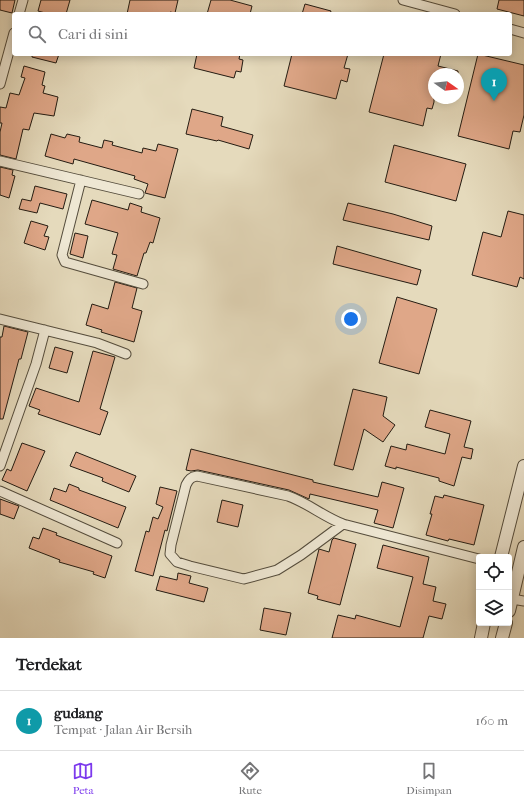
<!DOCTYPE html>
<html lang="id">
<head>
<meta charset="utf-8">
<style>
	:root { --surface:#fff; --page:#f2f2f2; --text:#202124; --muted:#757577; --line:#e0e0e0; --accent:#7c3aed }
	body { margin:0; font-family:"IM FELL French Canon",serif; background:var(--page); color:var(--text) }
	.controls { position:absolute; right:12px; bottom:12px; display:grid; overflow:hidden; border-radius:4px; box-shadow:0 2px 10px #0003 }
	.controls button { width:36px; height:36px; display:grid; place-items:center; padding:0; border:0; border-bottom:1px solid var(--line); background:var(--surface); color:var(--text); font:20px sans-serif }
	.compass { position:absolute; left:428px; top:68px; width:36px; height:36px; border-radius:50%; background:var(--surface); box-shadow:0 2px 10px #0003; rotate:104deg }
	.you { position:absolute; left:351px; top:319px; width:14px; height:14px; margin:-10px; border:3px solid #fff; border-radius:50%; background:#1a73e8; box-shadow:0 0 0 6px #1a73e833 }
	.badge { display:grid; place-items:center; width:26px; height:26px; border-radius:50%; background:var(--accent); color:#fff; font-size:13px; font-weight:700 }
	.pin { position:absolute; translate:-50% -33px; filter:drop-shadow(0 1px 2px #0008) }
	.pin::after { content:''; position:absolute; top:21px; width:14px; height:12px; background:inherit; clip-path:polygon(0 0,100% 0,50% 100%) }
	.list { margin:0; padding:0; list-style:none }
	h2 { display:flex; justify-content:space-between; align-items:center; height:52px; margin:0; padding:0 16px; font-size:17px }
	h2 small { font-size:13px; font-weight:400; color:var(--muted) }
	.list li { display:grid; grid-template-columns:26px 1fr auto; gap:12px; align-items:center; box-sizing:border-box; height:60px; padding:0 16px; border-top:1px solid var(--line) }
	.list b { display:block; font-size:15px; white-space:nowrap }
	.list p { margin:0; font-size:13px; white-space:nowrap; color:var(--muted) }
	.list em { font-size:13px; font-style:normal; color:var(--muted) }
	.icon { flex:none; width:22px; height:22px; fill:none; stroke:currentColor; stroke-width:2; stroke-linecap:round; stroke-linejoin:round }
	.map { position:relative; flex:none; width:524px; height:638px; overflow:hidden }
	.search { position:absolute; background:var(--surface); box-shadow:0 2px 10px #0003; left:12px; right:12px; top:12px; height:44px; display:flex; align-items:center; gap:10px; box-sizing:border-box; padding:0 14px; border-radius:4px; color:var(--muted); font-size:15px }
	.sheet { height:112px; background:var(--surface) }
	nav { display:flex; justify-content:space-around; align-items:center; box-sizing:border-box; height:56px; border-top:1px solid var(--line); background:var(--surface); font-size:11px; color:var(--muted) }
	nav a { display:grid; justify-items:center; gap:2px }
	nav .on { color:var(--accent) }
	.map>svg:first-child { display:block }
	.building { fill:#dfa788; stroke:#241c12 }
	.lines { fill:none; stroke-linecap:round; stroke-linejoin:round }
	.minor-casing { stroke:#544c3c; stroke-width:11 }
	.tertiary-casing { stroke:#544c3c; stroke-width:14 }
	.minor { stroke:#eee7d3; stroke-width:9 }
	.tertiary { stroke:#eee7d3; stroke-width:12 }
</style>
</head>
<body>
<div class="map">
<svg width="524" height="638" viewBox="0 0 524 638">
	<rect width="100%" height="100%" fill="#e5dabc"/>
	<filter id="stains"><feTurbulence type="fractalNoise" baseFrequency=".005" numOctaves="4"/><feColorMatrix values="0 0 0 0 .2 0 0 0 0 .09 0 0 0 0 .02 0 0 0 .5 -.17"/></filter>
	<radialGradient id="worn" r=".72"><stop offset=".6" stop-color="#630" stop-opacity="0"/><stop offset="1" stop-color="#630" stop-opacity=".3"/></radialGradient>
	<path class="building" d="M0,0H15L12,13L0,10Z
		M41,0H70L66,14H49L38,11Z
		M130,0H178L175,13L170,12L169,14H127Z
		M211,0H230L252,6L250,14H207Z
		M499,0H524V16L497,9Z
		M305,4L331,11L330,14H302Z
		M32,54H59L56,63L32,57Z
		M197,54H240L239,59L243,60L241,72L236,71L234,78L194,68Z
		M292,54H348L344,68L350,69L347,82L341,80L336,99L284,86Z
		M384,54H441L438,66L458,71V74H434V81L431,95H434V102L432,109L427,108L423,126L369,112Z
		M478,54L524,65V115L520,132L513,131L509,149L458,136Z
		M24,66L45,72L42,85L45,86L43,93L58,97L54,116L34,113L29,130L23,129L16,159L0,155V132L2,123H0V107L6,108L10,93L19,95L25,78L21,77Z
		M192,109L223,117L221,126L253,135L249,149L218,140L217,141L186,134Z
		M51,134L65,138L67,134L80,137L79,142L102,148L104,140L113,142L112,145L142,153L143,148L156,151L158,144L178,149L165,198L145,193L148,184L134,179L135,176L74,159L73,164L45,156Z
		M394,145L466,164L456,201L385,182Z
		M0,167L13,170L12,175L15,176L9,198L0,195Z
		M35,186L67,194L63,209L40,203L37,213L19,209L22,199L31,201Z
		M92,200L128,210L130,203L142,207L141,212L160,218L153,243L150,242L146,253H144L137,276L113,269L117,255L112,254L118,233L85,224Z
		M348,203L393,214L432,226L429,240L343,220Z
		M508,211L524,215V279L520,277L517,287L472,275L483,232L501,237Z
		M31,221L48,226L44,236L49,237L45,250L24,243Z
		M75,233L88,236L83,258L70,254Z
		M337,246L421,270L417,285L333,264Z
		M115,282L137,288L132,308L142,311L134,342L101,332L102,330L86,325L92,304L108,309Z
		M397,297L437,309L419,374L379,363Z
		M4,326L28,332L21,359H19L3,419H0V337H2Z
		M55,347L73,352L67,373L49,368Z
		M93,351L115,357L100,409L108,412L100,435L38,414L40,410L29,406L36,388L79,402Z
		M353,389L387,397L383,416L395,425L383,442L364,429L353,470L334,465Z
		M430,410L471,421L464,447L473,449L471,459L462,457L454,486L439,481V478L396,467V469L385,466L391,446L406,450L407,444L445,454L450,434L425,427Z
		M22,443L45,451L27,491L2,480L7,469L11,471Z
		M191,449L313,480V482L378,497L382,482L404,488L393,528L374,523L378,510L310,494L309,499L289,490L198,470L191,471L186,470Z
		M76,452L136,476L129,492L102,481L103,478L70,466Z
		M69,484L79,488V490L126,507L118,528L50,500L54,488L66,492Z
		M160,487L177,491L167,531L165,530L153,576L135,571L146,531L149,532L153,517L158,519L163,507L156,504Z
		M444,495L484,505L474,545L449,539L448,541L426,535L432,514H430L435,496L443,498Z
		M0,499L19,506L14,519L0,514Z
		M222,500L243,505L238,527L217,522Z
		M43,528L57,533L56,535L112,556L105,578L93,574L94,572L59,562L60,560L29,548L33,537L39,539Z
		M334,538L356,544L340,605L317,599L318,596L308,593L319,549L329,552L332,540Z
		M383,545L429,557L423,584L436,587L433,601L446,604L442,619L429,616L423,638H332L338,615L355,619L356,615L400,627L413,577L377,568Z
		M178,573L191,576L189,583L208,588L204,602L156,590L160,576L177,580Z
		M264,608L291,613L286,635L260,630Z"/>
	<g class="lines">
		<g class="minor-casing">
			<path id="minor" d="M403,0L455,14
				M19,14L23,0
				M510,29L524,33
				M0,84L14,33
				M0,161L139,194
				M81,180L62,255L65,262L143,284
				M0,319L97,343L126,354
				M0,466L36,364L45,330
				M0,491L117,543
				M343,524L301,555L277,570L244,579L190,566L177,562L170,554L171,545L186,485C189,479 191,477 197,476L288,496C308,503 324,517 343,524L479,559
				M512,599L524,601"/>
		</g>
		<g class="tertiary-casing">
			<path id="tertiary" d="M501,557L524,466
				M509,611L524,547
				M481,638L484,623
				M502,638L506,623"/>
		</g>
		<use href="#minor" class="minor"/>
		<use href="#tertiary" class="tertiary"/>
	</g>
	<rect width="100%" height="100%" filter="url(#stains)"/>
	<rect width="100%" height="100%" fill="url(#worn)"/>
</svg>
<div class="controls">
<button><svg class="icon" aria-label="locate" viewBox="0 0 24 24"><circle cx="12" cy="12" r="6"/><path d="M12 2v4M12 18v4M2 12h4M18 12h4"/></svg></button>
<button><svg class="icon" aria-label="layers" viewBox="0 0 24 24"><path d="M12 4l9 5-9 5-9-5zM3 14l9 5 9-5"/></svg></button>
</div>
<svg class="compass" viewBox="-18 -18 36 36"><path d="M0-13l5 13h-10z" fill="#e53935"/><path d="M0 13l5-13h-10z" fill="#757577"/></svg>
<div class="you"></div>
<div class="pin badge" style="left:494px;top:101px;background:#0f9aa8">1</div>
<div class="search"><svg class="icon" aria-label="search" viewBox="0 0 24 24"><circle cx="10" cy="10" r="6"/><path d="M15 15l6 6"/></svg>Cari di sini</div>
</div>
<section class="sheet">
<h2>Terdekat<small></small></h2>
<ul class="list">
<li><span class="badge" style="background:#0f9aa8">1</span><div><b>gudang</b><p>Tempat · Jalan Air Bersih</p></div><em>160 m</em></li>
</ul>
</section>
<nav>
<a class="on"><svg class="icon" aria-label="map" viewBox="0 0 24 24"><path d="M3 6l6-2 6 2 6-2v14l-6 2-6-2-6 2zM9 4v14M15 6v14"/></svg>Peta</a>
<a><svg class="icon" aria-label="directions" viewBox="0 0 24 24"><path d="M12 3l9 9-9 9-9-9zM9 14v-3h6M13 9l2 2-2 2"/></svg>Rute</a>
<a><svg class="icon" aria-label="saved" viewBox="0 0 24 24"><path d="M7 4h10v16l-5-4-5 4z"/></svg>Disimpan</a>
</nav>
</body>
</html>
